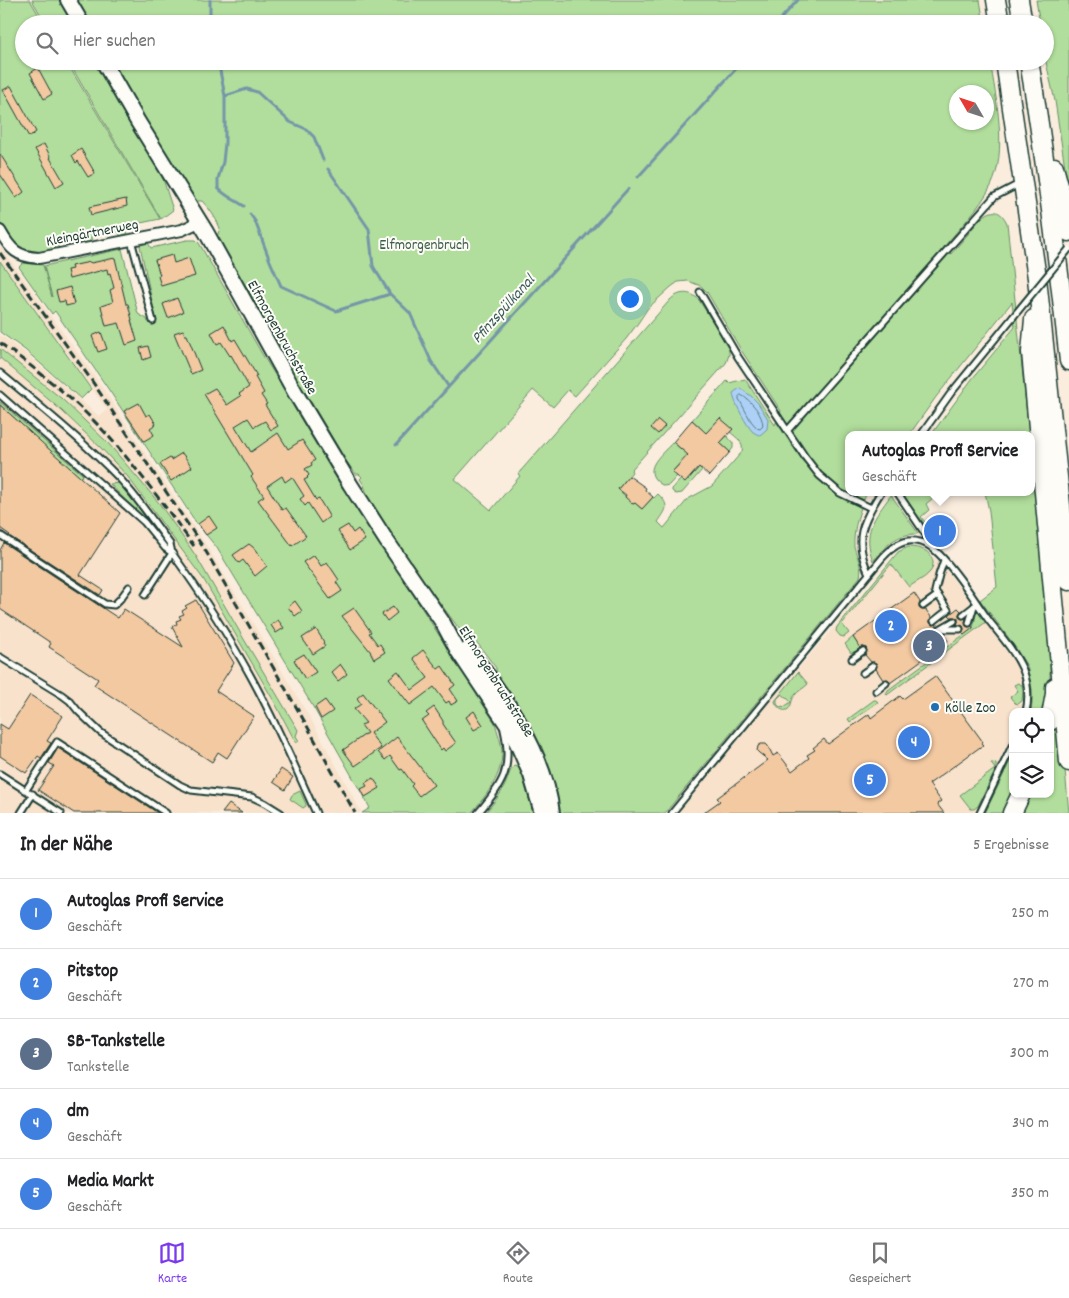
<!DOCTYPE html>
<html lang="de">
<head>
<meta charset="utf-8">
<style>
	:root { --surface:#fff; --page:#f6f6f6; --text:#202124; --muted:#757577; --line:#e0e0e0; --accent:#7c3aed }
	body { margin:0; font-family:Dekko,sans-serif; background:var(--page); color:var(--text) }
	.controls { position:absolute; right:15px; bottom:15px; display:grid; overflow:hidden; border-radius:10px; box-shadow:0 1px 4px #0004 }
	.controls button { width:45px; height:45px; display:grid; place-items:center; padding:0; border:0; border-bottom:1px solid var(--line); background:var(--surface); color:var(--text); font:25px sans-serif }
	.compass { position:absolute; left:949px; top:85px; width:45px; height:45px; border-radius:50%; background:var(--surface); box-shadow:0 1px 4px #0004; rotate:309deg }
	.you { position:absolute; left:629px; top:298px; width:18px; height:18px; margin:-12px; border:4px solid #fff; border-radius:50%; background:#1a73e8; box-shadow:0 0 0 8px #1a73e833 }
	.badge { display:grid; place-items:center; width:32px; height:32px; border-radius:50%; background:var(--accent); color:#fff; font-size:16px; font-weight:700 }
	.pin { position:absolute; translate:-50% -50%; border:2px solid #fff; box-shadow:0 1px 5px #0006 }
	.popup { position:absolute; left:845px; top:431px; width:190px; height:65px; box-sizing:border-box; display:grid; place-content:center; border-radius:10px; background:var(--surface); filter:drop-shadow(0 1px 4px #0005); font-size:16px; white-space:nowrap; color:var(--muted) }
	.popup b { font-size:19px; color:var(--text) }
	.popup::after { content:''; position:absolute; left:50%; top:100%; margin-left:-10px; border:10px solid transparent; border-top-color:var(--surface) }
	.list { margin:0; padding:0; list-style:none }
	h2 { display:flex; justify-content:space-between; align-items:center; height:65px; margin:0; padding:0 20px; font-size:21px }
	h2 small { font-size:16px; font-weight:400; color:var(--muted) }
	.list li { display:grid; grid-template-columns:32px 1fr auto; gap:15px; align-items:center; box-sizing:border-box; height:70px; padding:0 20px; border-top:1px solid var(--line) }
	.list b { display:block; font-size:19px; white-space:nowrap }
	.list p { margin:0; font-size:16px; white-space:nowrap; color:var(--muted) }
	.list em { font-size:16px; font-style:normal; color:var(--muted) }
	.icon { flex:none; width:28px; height:28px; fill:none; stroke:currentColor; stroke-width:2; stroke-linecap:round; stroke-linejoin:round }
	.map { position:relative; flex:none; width:1069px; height:813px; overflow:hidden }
	.search { position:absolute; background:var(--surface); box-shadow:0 1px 4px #0004; left:15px; right:15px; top:15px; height:55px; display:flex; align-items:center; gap:12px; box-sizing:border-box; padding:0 18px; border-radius:28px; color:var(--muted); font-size:19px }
	.sheet { height:415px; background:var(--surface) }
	nav { display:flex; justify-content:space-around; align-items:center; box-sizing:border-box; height:70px; border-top:1px solid var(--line); background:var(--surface); font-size:14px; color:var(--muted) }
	nav a { display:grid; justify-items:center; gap:2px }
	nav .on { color:var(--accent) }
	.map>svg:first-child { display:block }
	.built { fill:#f8e2cc }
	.green { fill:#b1de9c; stroke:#688e68; fill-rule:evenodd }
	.water { fill:#add1f6; stroke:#7496a8 }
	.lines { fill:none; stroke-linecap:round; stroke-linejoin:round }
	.shore { stroke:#587882; stroke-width:1 }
	.stream { stroke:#7496a8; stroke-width:3 }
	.building { fill:#f3c9a2; stroke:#1f3d34 }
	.lane-casing { stroke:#1f3d34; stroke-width:9 }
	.street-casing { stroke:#1f3d34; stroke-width:14 }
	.secondary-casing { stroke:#1f3d34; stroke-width:18 }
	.highway-casing { stroke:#1f3d34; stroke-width:21 }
	.lane { stroke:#fdfcf7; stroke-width:5 }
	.street { stroke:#fdfcf7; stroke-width:10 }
	.secondary { stroke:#fdfcf7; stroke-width:14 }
	.highway { stroke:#fdfcf7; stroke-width:18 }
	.rail { stroke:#1f3d34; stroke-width:3; stroke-dasharray:8 4; stroke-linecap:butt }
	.lane-bridge-casing { stroke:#1f3d34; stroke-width:9; stroke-linecap:butt }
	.lane-bridge { stroke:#fdfcf7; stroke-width:5 }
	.poi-dot { fill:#1f6fb2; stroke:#fdfcf7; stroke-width:2 }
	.labels { text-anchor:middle; stroke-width:4; stroke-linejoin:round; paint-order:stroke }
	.street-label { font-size:15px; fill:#1f3d34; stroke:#fdfcf7 }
	.park-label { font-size:15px; fill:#3c5d49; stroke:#fdfcf7 }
	.poi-label { font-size:15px; fill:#1f3d34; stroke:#fdfcf7; text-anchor:start }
	.water-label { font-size:16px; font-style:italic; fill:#3b5b5b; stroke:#fdfcf7 }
</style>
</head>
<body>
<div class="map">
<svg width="1069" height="813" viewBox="0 0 1069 813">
	<rect width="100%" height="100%" fill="#faedde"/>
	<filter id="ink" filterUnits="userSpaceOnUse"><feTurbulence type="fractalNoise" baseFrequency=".02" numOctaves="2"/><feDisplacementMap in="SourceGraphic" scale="10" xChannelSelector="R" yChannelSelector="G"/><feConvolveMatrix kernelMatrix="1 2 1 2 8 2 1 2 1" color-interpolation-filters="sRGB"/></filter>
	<g filter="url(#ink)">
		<path class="built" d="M0,246L96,378L208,548L312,721L362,813H0V358L62,411L101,448L128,477L204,580L275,703L292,735L298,730L245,641L196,556L159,503L108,443L62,399L0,349V335L23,351L99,416L107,410L0,260Z
			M908,547L919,548L923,550L941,563L1015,662L1020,672L1023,691L1021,712H1013V734L975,813H678L754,720L890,562L898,552Z"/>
		<path class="green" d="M0,0H30L44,24H24V61H66L160,219L126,226L128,237L121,238L119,231L91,237L92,245L85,246L83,239L58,244L59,250L39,254L24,253L7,237L0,223Z
			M32,0H61L74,24H46Z
			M76,0H980L984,24H90Z
			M1036,0H1069V194L1055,101L1045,58V24H1040Z
			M68,61H96L163,179L173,210L161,219Z
			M111,61H990C996,98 1008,152 991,186C979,209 960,227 944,247L951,254C957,247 963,240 969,233C979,220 995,198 1007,223L1029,435H931L972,379L1015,327L1012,302L936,397L909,435H849V492H867C860,509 853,528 854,546C856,556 863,566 860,577L665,813H560L545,760L528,726L496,676V668L478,644L469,642L394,541L369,501L364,485L360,479L362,477L359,474H356L346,461L336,451L234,269L217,237L220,228C216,218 210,209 202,201H196L172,169ZM956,92H986V122H956ZM688,281L701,286L707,292L741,350L781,411L775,425L745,379L729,383L727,381L692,420L702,429L699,433L703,437L720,418L732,429L730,432C737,438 744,442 742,452L712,486L688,499L664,528L658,522C666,510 671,506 658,494L654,498L653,497L642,509L635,503L633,504L618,489L632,472L631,470L726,363L729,355V348L699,300C691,291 679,291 670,300L518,474L520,476L491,510L455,479L533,390L553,407L568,390L575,396L626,339L638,323L648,308L671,287L678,282Z
			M187,240H196L199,243L262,354L354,502L495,723C497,731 501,741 502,750C503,775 487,795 471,813H362L370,808L312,705L217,548L195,521L111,393L55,311L52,314L19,267L23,263L43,265L52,297L44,266L122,249L138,314L147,319L148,322L156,319L140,246L141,244L148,243L151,248Z
			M0,261L91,389L81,399L25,350L0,332Z
			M0,349L62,399L108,443L159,503L196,556L245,641L298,730L296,736L299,741L296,743L275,703L204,580L128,477L101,448L62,411L0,358Z
			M0,402L83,475L80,478L0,405Z
			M727,436L733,443V448L730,452L720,443Z
			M673,442L683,451H690L673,471L677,476L669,485L664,486C638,472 660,456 673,442Z
			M1031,457L1050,661V690L1048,712H1031L1032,703V689L1027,666L1011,641L980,600L997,587L989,511L985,492H1031Z
			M699,467L702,470L682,493L676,494L672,491V489L681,479L685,483Z
			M119,483L151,524L149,525L110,484Z
			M901,492H940L926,504L929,510L921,517L945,547L943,548L941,545L924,524Z
			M891,495L918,533L917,534C895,534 887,545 873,561C862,531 874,519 891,495Z
			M908,547C919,547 931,550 933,562C933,567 932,570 929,573C924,579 915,582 909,587L891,564L842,624L849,633L844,637L840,636L836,631L837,627L898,552Z
			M977,610L986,622L887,695L886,694L888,690L973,628Z
			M853,637L861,649L851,653L845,644Z
			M798,672L808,684C804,688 798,691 795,695C792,698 792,703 790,707C785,715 776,707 775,701ZM782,694L787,698L791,702L784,707L783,706L780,707L777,704V699Z
			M1018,683L1022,685L1023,691L1022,701L1018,704L1015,703L1010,697L1018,691L1014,685Z
			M874,700H876L878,702L850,722L848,719Z
			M1057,717H1060L1069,813H1018L1027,794H1050V739Z
			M1013,755V794L1008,813H985Z
			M991,763H993L996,764V769L978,806L974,809H971L960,795L995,769Z
			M514,766L518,767L521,771L533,813H485C492,805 499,797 504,787C508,780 509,770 514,766Z
			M300,791L306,804V806L303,808L290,799L292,795Z"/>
		<path class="water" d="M740,388L751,396L758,403L768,419L767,429L760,435C758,435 755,433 753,432C747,426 733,401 733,393Z"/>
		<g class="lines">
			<path class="shore" d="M741,395C751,400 763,415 763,426L760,429L757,428L751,421L739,399V397Z"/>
			<path class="stream" d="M210,0V24
				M776,24L798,0
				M218,61L225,96V143L223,162L218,179V188C225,196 235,200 244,206
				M225,96L247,89L257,92L290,122L306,129L314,137L323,160
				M328,169L369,229L373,266L390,294L410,313L431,361L448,386
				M638,177L743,61
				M250,214L255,221L270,261L281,286L336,311L390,294
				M396,445L628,189"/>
		</g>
		<path class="building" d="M38,68L52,94L44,99L30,73Z
			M11,86L36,132L29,137L3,90Z
			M44,144L51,158H50L64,182L56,187L35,149Z
			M81,149L95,173L88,177L78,161L76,163L72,155Z
			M0,154L24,192L16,198L0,174Z
			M126,199L127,206L91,215L89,207Z
			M172,255L174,263L189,258L195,276L161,286L158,276L160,275L155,260Z
			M115,258L126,304H128L132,320H131L137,341L126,345L119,323L106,326L101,306L113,302L110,290L114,288L110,273L108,274L107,269L69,279L67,270L72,269L71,266L90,262L91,263Z
			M70,287L74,304L66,306L65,301L59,302L56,291Z
			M177,298L183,312L168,318L163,304Z
			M224,325L232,341L235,339L257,376L255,377L264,393L261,395L267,404L265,405L278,426L271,430L265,421L254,427L248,418L235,426L251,452L278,433L288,449L302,440L315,460L311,463L312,465L305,469L309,475L307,477L308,478L304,480L316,500L319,499L329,516V517L321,523L308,503L305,506L300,499L304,496L292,477L285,482L282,476L267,486L282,510L286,508L306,536L292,546L258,500L264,496L251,477L253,475L204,394L215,388L227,405L241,396L239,394L249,387L231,355L230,356L221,342L217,344L211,333Z
			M183,330L185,335H187L201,370L191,374L174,333Z
			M101,332L107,349L98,352L92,336Z
			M148,346L151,357L143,360L140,348Z
			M139,403L146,416L150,414L156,424L150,428L154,435L144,441L124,411Z
			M0,405L120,513L80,575L103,590L100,595L9,536L10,535L0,528Z
			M720,418L733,429L720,443L730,452L709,476L699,467L685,483L672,472L688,455L673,442L692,420L706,433Z
			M658,420L665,426L658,434L651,428Z
			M182,453L192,467L171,481L160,464L170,458L171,460Z
			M629,476L646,488L645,490L653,497L642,509L635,503L633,504L625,497L626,495L618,489Z
			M209,516L217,528L206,535L198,524Z
			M943,522L950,532L939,540L932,530Z
			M348,525L353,533L358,529L365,540L350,550L338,531Z
			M4,543L118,618L124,609L183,647L172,627L177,624L176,621L181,619L179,616L184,614L182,611L187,608L185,606L196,600L234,663L216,691L254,716L227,758L218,752L212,762L94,685L98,679L49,647L51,643L0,609V550Z
			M249,544L254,548L267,566L255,576L243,560L239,563L233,555Z
			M314,555L321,566L327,562L339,580L336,582L342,591L330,599L303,562Z
			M914,593L920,602L919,605V608L922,610H926L931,617L930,620V623L933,625L937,624L936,631L938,633H943L948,641L890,683L888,679L883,680L876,669L877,666L876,663L873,662H871L865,655L867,651L866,648L863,647L860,648L853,637Z
			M295,601L302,611L295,616L288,607Z
			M393,607L397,613L387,621L382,614Z
			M354,608L371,632L369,633L378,645L380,644L385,652L374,659L370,651L342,616Z
			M958,608L961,611L959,614V617L962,619L966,618L965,622L966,626L968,627L972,626L973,628L964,635L962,633L964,629L963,626L960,625H957L958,622V618L954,617H951L949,615Z
			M278,620L284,628L276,633L271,625Z
			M316,629L324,642L323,643L325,646L313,654L302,638Z
			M423,650L438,669L442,666L455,685L450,689L458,701L451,705L449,701L446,703L434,687L410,705L389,678L398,671L412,690L428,678L413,658Z
			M304,654L316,672L305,679L294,660Z
			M340,664L347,674L338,681L331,672Z
			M935,676L983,742L981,743L983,745L929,784L941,801L937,804L944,813H703L720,801L717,798L768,760L759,753L757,751L758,746L761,744H766L768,746L773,756L778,753L792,771L809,758L807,755L815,750L813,748L824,739L828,744L869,714L871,718L900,696L903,699Z
			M363,693L385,722L370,733L381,748L355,766L343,750L367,733L361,725L366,723L354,709L361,704L357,698Z
			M30,695L63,716L47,741L51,743L41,758L38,756L26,773L0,756V724L8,729Z
			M325,700L333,711L321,719L315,707Z
			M434,707L443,721V724L456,743L445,751L443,748L441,750L422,721L429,716L426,713Z
			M474,711L483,725L474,730L466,717Z
			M397,737L434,785L419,796L411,786L413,784L402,769L400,770L390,756L385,760L378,752Z
			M58,748L158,813H74L38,790L54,766L49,763Z
			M281,769L293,777L285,790L273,782Z
			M373,778L380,788L365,797L361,789L367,786L365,783Z
			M229,804L242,813H222Z"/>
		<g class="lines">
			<g class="lane-casing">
				<path id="lane" d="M131,240L153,321
					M700,292L738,357L805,457L819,475L840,493L871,508
					M0,373C41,407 83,441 121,480C139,500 154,522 170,544L172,553L145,595
					M0,395L144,522L165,548L172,553C200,592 227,633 250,675C275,720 295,767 316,813
					M787,431L994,197L1021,183
					M921,435L951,393L1013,317
					M897,492L928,538L933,548
					M0,535L105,604L114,605L120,599L129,587
					M869,574C853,540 862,522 881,492
					M923,606L938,595
					M963,615L977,604
					M934,621L948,610L935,591L939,575L944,560
					M969,623L974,606
					M940,629H960
					M940,629L954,621
					M0,657L62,695L70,701L78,711L100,732L180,785L191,790L252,797L265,803L281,813
					M852,659L863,651
					M863,673L873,666
					M876,691L886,683
					M0,774L61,813
					M26,790L57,742L166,813
					M21,813L33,794
					M478,813C503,784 513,769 504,730
					M672,813L883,557C892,547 905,537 920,542C927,543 934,549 939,554C959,574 974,600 990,622C1002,637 1015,652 1023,670C1028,683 1029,698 1026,712
					M980,813L1013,744"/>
			</g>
			<g class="street-casing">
				<path id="street" d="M0,231C10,249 17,257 39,258L182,230L199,222"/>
			</g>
			<g class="secondary-casing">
				<path id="secondary" d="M68,0L82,24
					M103,61L138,122L206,232L296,394L350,484L386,540L443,623L458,651L506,723L517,743L531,775L542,813
					M468,649C504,696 545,752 552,813"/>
			</g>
			<g class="highway-casing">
				<path id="highway" d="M996,0L1000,24
					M1019,0L1023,24
					M1005,61L1037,278L1069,581
					M1029,61C1046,161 1058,261 1069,361
					M1054,167L1062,197L1069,232
					M1034,319L1031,352L1069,762
					M1050,721L1055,694V687
					M1012,813L1021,794"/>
			</g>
			<use href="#lane" class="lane"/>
			<use href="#street" class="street"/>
			<use href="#secondary" class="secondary"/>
			<use href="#highway" class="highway"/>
			<path class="rail" d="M0,253L92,381L205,550L306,724L355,813
				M0,343C39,371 78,402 110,438C140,472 167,509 194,546"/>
			<g class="lane-bridge-casing">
				<path id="lane-bridge" d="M1013,317L1069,249"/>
			</g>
			<use href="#lane-bridge" class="lane-bridge"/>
		</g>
	</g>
	<circle class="poi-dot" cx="935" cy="707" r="5"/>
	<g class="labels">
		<g class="street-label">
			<text transform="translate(92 232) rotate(-11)" y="5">Kleingärtnerweg</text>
			<text transform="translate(283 337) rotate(61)" y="5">Elfmorgenbruchstraße</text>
			<text transform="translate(497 681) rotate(58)" y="5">Elfmorgenbruchstraße</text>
		</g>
		<g class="park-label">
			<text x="424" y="249">Elfmorgenbruch</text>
		</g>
		<g class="poi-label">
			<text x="945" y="712">Kölle Zoo</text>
		</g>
		<g class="water-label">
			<text transform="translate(502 308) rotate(-48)" y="6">Pfinzspülkanal</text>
		</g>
	</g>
</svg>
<div class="controls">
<button><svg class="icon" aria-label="locate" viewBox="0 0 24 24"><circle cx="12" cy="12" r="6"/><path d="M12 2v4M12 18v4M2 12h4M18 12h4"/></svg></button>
<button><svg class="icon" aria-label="layers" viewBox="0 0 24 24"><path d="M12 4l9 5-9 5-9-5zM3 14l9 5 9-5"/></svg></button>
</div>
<svg class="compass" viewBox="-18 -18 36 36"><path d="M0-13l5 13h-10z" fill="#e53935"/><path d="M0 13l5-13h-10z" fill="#757577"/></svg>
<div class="you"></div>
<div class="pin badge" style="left:940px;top:531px;background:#3f7fe0">1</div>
<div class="popup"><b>Autoglas Profi Service</b>Geschäft</div>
<div class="pin badge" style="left:891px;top:626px;background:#3f7fe0">2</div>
<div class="pin badge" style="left:929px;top:646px;background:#5c6f8a">3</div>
<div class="pin badge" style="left:914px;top:742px;background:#3f7fe0">4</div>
<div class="pin badge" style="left:870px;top:780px;background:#3f7fe0">5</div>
<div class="search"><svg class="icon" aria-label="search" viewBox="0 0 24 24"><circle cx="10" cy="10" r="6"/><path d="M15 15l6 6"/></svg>Hier suchen</div>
</div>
<section class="sheet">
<h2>In der Nähe<small>5 Ergebnisse</small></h2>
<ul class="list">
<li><span class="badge" style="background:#3f7fe0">1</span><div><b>Autoglas Profi Service</b><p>Geschäft</p></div><em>250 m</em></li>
<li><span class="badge" style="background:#3f7fe0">2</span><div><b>Pitstop</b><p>Geschäft</p></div><em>270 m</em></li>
<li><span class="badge" style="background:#5c6f8a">3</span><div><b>SB-Tankstelle</b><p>Tankstelle</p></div><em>300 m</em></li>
<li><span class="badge" style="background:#3f7fe0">4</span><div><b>dm</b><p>Geschäft</p></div><em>340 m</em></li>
<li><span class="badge" style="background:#3f7fe0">5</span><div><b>Media Markt</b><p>Geschäft</p></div><em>350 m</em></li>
</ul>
</section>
<nav>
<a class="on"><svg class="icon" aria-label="map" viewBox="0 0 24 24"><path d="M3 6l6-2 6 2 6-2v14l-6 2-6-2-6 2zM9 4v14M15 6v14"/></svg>Karte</a>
<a><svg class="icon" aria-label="directions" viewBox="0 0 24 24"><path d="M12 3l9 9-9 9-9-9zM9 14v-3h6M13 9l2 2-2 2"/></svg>Route</a>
<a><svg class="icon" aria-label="saved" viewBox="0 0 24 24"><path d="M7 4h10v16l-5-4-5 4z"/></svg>Gespeichert</a>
</nav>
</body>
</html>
